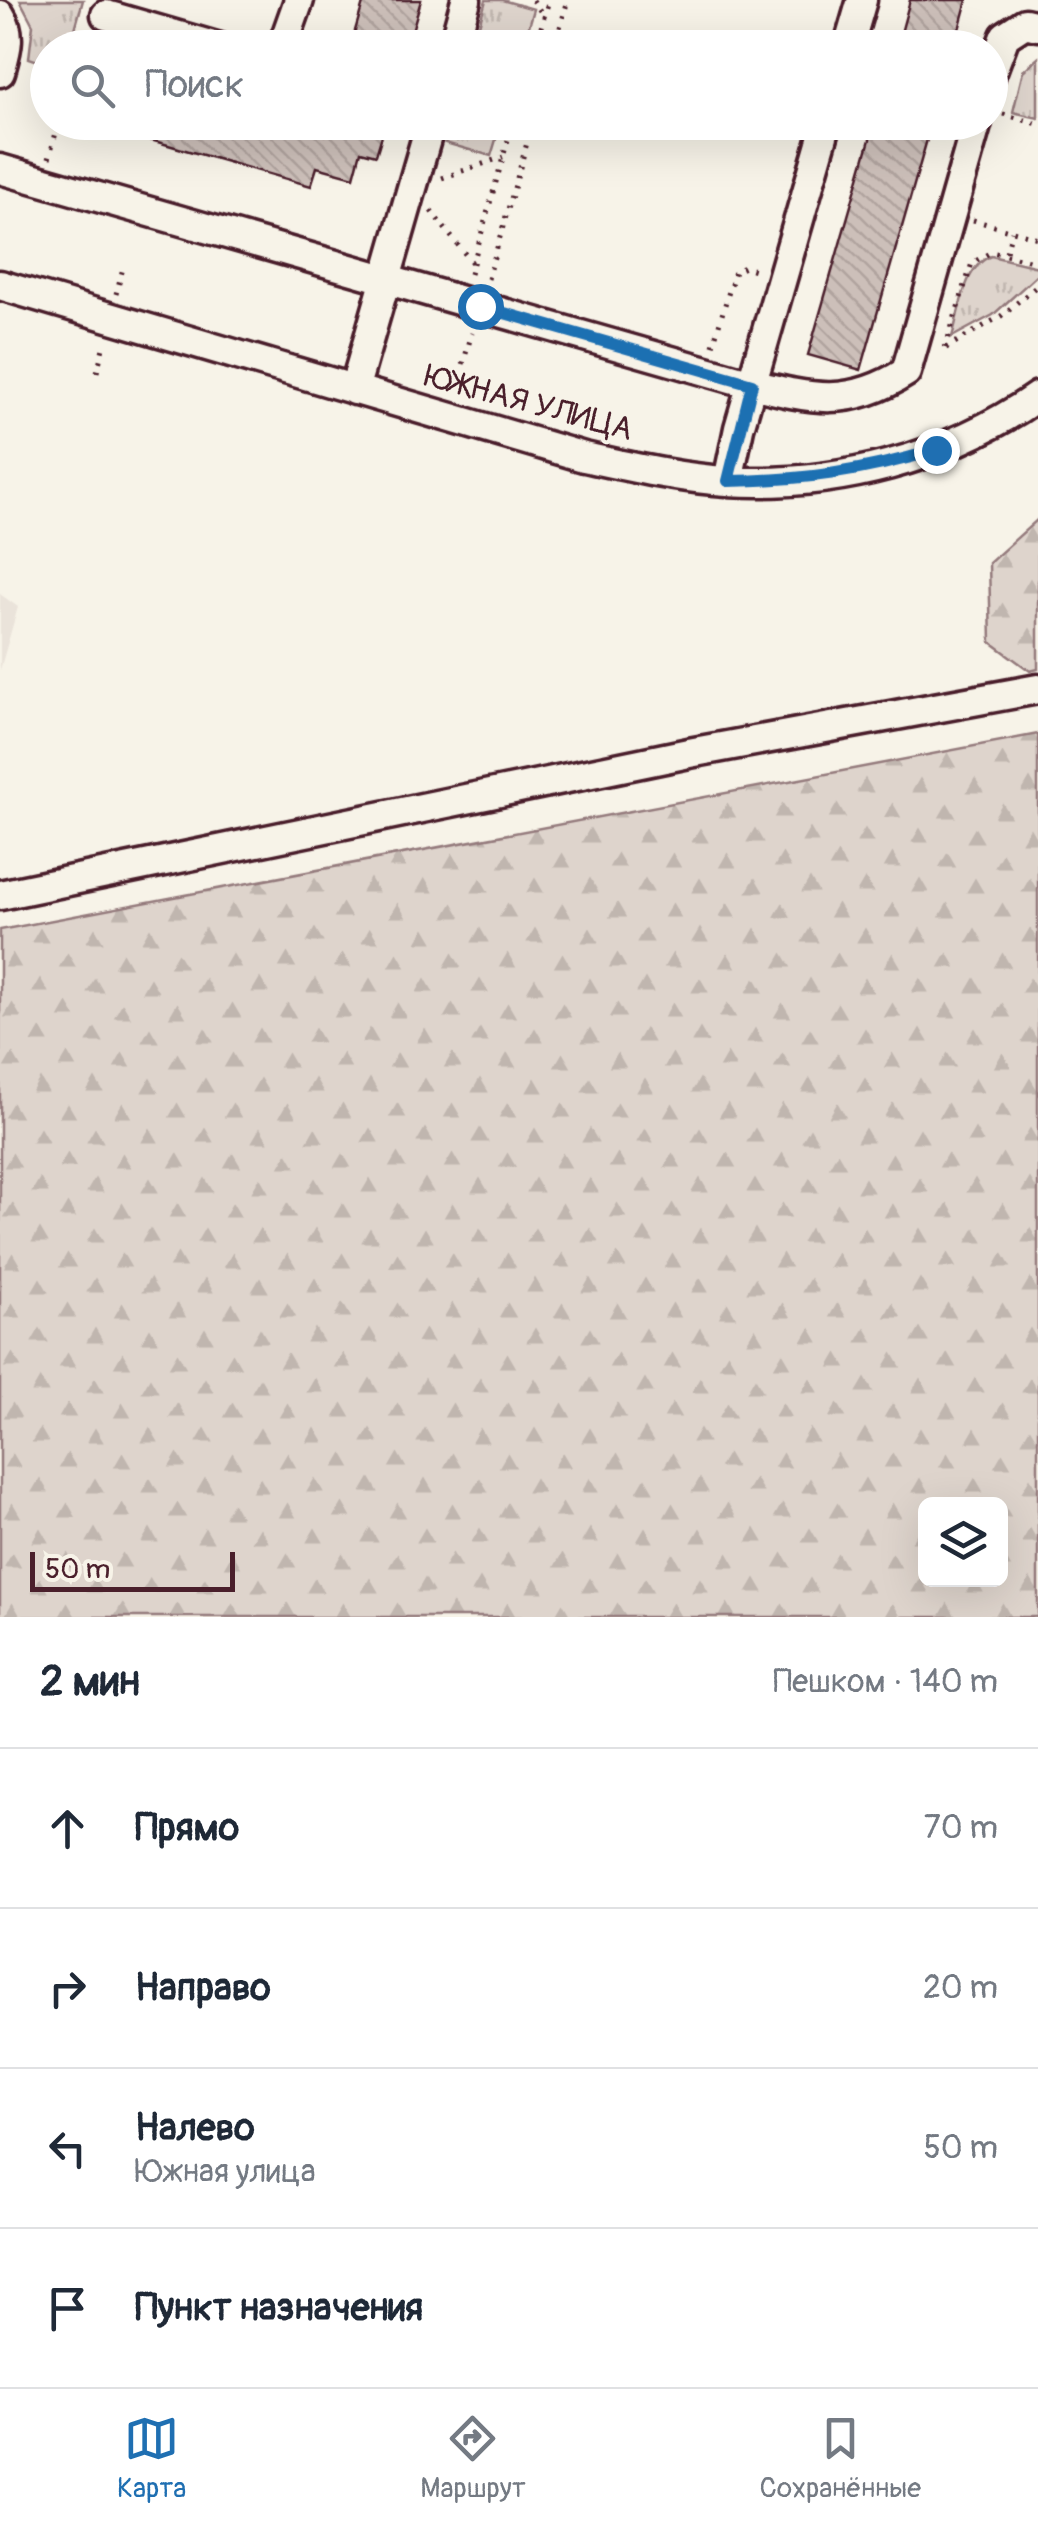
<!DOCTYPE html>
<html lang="ru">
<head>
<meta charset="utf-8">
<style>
	:root { --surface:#fff; --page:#f2f2f3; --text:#1f2937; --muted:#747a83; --line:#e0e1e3; --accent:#1f6fb2 }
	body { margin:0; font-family:Pangolin,sans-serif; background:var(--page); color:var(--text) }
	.controls { position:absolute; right:30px; bottom:30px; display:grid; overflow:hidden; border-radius:15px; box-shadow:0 10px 40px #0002 }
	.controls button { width:90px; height:90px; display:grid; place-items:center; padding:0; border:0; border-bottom:2px solid var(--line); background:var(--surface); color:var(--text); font:50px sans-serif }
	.scale { position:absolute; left:30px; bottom:25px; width:205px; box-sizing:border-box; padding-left:10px; border:5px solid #4a1f2b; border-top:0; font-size:28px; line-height:35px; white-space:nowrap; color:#4a1f2b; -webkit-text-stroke:8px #f7f3e8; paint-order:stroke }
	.stop { position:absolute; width:30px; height:30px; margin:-22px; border:8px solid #1f6fb2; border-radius:50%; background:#fff }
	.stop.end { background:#1f6fb2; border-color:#fff; box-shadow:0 2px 10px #0008 }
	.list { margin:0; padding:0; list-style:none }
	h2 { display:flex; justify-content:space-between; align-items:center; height:130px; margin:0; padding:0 40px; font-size:42px }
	h2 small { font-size:32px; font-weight:400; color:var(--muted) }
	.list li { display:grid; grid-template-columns:65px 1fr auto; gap:30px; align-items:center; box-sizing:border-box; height:160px; padding:0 40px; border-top:2px solid var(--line) }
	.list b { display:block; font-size:38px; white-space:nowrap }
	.list p { margin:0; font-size:32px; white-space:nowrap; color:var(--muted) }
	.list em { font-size:32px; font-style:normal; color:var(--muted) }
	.icon { flex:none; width:55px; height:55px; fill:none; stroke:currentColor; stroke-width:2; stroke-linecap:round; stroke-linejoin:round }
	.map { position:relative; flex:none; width:1038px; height:1617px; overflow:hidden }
	.search { position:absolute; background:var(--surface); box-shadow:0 10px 40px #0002; left:30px; right:30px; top:30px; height:110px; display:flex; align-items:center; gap:25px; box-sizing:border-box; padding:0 35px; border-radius:55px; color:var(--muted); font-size:38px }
	.sheet { height:770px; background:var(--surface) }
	nav { display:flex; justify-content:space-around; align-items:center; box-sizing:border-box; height:140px; border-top:2px solid var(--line); background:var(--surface); font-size:28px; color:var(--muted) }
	nav a { display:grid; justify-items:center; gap:5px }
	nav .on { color:var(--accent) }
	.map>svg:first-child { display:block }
	.built { fill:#eae3da }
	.forest { fill:url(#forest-firs); stroke:#947a7c; stroke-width:2.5; fill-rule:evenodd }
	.park { fill:url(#park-tufts); stroke:#947a7c; stroke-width:2.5 }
	.building { fill:url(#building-back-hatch); stroke:#4a1f2b; stroke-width:2.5 }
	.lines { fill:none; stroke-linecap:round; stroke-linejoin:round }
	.minor-casing { stroke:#4a1f2b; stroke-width:35 }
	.path { stroke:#4a1f2b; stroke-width:5; stroke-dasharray:2.5 8; stroke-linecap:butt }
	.minor { stroke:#f7f3e8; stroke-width:28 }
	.route { stroke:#1f6fb2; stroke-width:12 }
	.labels { text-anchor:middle; stroke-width:8; stroke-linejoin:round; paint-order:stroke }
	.street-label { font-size:32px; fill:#4a1f2b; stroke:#f7f3e8 }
</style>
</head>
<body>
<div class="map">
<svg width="1038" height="1617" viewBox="0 0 1038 1617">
	<defs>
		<pattern id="forest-firs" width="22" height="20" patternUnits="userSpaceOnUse" patternTransform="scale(2.5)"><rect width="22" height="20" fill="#ded4cc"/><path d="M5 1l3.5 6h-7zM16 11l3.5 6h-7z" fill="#c0b6af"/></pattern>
		<pattern id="park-tufts" width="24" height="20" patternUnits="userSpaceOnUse" patternTransform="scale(2.5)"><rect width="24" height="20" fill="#ded4cc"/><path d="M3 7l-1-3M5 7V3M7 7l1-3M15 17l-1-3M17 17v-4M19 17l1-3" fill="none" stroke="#c0b6af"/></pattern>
		<pattern id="building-back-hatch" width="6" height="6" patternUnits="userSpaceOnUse" patternTransform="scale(2.5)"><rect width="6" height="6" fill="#ccbfb9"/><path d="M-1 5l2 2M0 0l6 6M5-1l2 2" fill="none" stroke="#b1a49f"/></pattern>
	</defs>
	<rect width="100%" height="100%" fill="#f7f3e8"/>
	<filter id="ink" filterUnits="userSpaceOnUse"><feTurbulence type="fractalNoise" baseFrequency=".01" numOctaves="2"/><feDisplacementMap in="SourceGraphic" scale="20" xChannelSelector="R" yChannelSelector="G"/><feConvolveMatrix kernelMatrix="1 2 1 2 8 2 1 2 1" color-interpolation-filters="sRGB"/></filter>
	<g filter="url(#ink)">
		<path class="built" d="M0,594L18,607L0,670Z"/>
		<path class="forest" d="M1038,519V669L1030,671L991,642L989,563Z
			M1038,734V1617H0V930ZM926,1504H1000V1580H926Z"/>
		<path class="park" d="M20,0H83L70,47L48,48L47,64L29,58L33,25Z
			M486,0H502L534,9L523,47H473Z
			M1038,58V118L1013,112L1023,71Z
			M451,123H501L491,156L445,143Z
			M991,256L1038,267V274L993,315L952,337C960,311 963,267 991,256Z"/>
		<path class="building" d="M364,0H421L407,48H350Z
			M910,0H967L954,48H897Z
			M88,122H282L325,135L329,122H386L376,155L361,151L354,177L317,167L311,186Z
			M875,122H932L861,370L808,355Z"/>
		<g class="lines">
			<g class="minor-casing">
				<path id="minor" d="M0,15C12,34 6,51 0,72
					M106,15L220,48
					M282,48L299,0
					M453,48L466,0
					M848,48L862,0
					M990,76L1005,36L1025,23L1038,26
					M0,169L752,384C812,399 850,408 906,372L977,122
					M0,285L584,457C631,467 678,478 727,481C835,488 949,458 1038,396
					M354,390L431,122
					M728,481L739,428L827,122
					M0,895L689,753L1038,689"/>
			</g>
			<path class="path" d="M533,0L544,17
				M80,48L85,30
				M535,48L549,0
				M554,48L568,0
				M1003,114L1038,124
				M49,158L59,122
				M442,178L503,157
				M431,211L473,264
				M973,220L1038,238
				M1006,252L1012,231
				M470,274L513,122
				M488,279L533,122
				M116,294L123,268
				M713,345L735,271L745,267L755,270
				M945,348L972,263L991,252L1038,262
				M946,348L1001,316L1038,285
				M463,364L472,333
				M97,372L104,344"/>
			<use href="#minor" class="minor"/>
		</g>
	</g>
	<g class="lines" filter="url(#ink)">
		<path class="route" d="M480,306L752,384L728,481C805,480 862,472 936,450"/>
	</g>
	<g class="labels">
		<g class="street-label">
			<text transform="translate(529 402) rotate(15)" y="11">ЮЖНАЯ УЛИЦА</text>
		</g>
	</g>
</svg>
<div class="controls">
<button><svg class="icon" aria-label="layers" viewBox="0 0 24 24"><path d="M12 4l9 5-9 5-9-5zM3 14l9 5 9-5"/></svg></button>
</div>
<div class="scale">50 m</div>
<div class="stop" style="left:480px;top:306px"></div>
<div class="stop end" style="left:936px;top:450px"></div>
<div class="search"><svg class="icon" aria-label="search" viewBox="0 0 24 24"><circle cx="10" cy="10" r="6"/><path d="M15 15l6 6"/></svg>Поиск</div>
</div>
<section class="sheet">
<h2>2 мин<small>Пешком · 140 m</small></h2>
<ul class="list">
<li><svg class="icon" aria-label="ahead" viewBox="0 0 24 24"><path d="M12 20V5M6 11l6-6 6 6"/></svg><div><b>Прямо</b></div><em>70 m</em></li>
<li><svg class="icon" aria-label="right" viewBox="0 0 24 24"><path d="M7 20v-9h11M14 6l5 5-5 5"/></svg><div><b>Направо</b></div><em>20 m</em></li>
<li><svg class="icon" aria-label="left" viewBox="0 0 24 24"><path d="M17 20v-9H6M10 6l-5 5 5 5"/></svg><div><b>Налево</b><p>Южная улица</p></div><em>50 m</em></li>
<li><svg class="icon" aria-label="arrive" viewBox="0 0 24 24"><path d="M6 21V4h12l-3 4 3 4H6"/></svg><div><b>Пункт назначения</b></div></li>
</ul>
</section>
<nav>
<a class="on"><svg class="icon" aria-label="map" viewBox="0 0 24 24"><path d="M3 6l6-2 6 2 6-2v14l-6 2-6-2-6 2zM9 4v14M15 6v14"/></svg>Карта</a>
<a><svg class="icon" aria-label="directions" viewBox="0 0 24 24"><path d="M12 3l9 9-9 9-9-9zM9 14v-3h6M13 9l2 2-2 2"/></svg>Маршрут</a>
<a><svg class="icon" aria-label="saved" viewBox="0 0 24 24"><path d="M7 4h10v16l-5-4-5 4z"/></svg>Сохранённые</a>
</nav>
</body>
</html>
